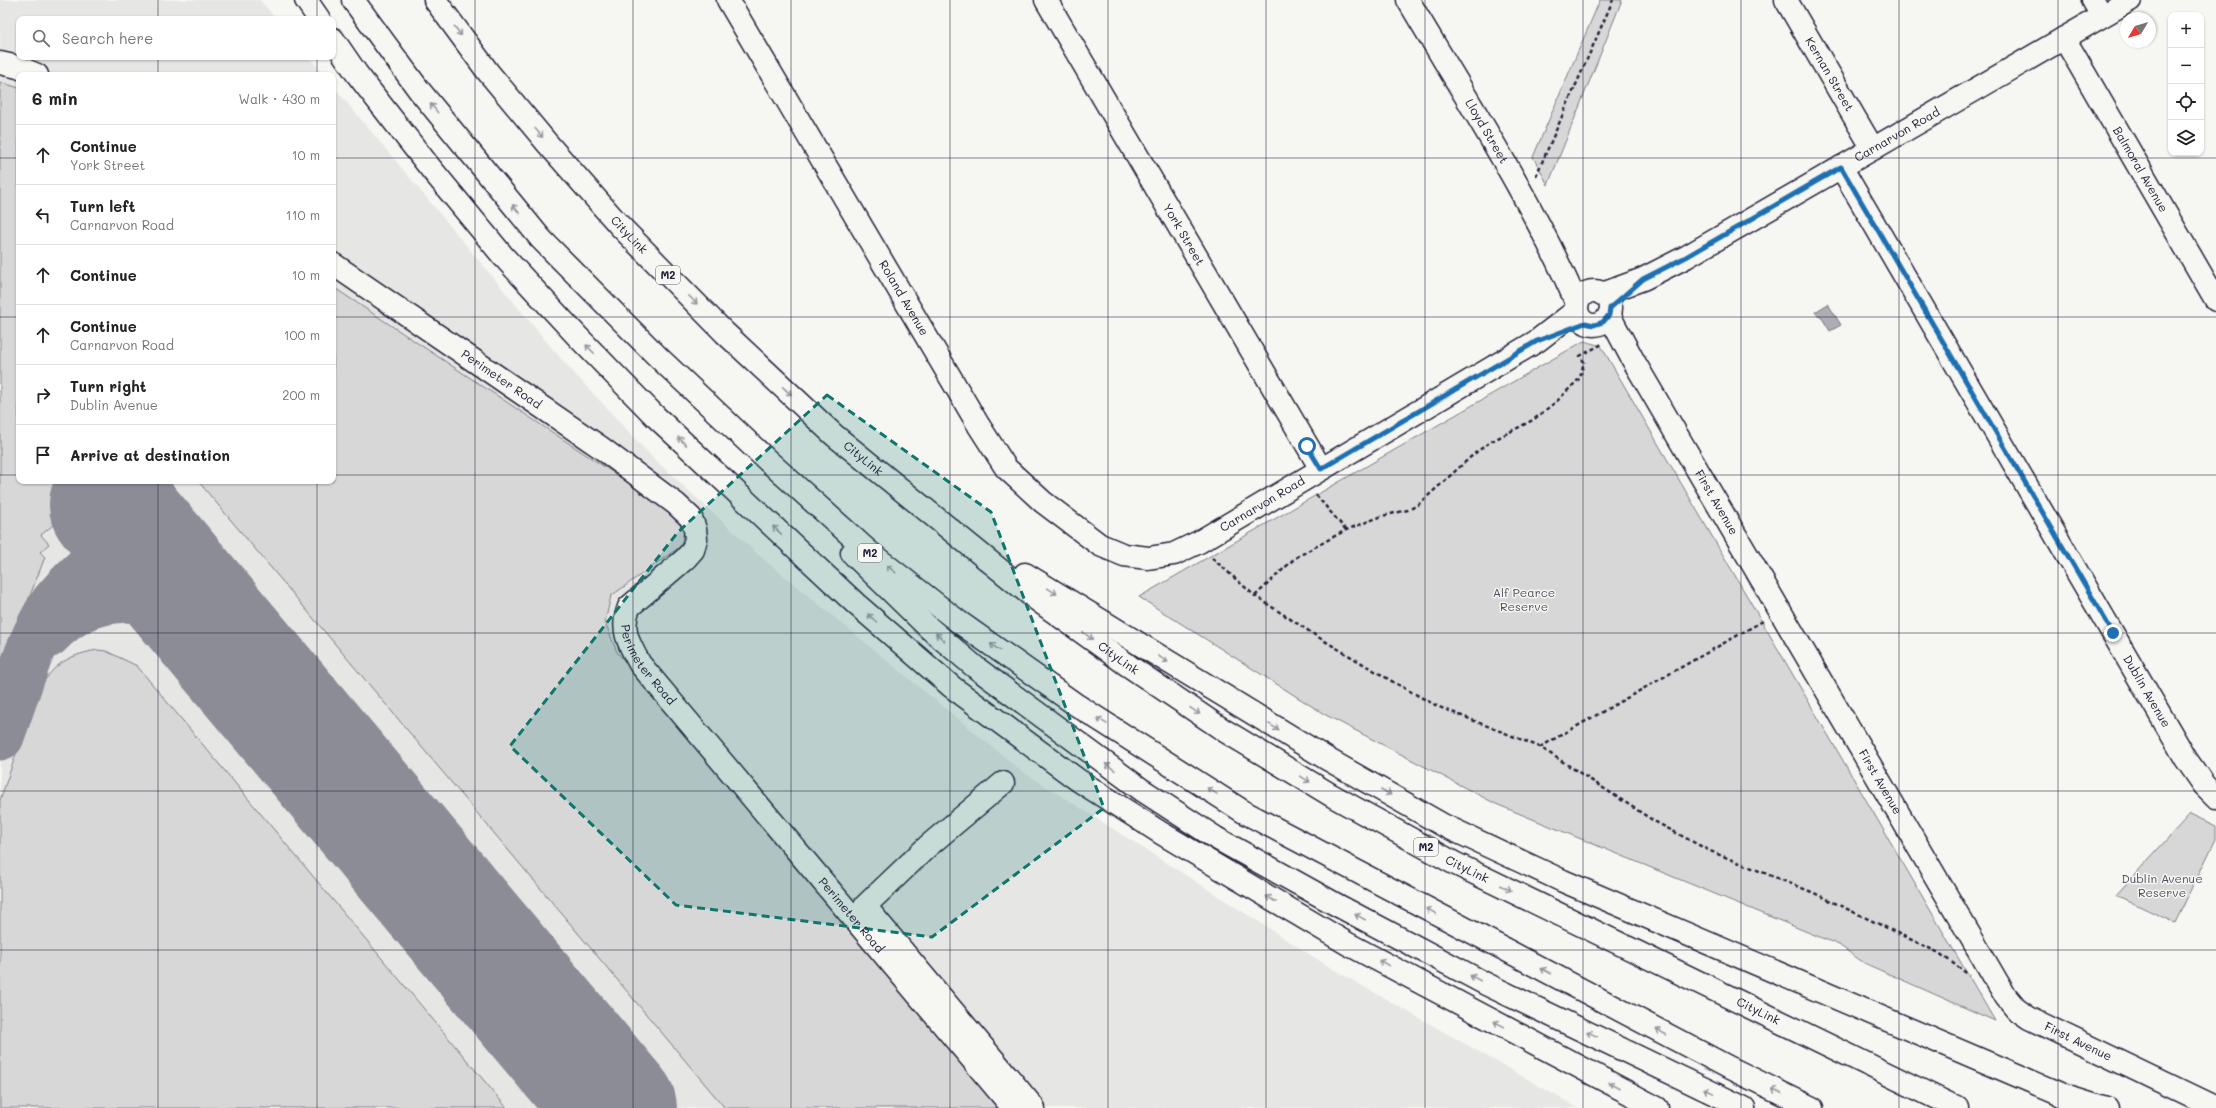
<!DOCTYPE html>
<html lang="en">
<head>
<meta charset="utf-8">
<style>
	:root { --surface:#fff; --page:#f6f6f6; --text:#222; --muted:#767676; --line:#e0e0e0 }
	body { margin:0; font-family:Mali,sans-serif; background:var(--page); color:var(--text) }
	.controls { position:absolute; right:12px; top:12px; display:grid; overflow:hidden; border-radius:8px; box-shadow:0 1px 3px #0004 }
	.controls button { width:36px; height:36px; display:grid; place-items:center; padding:0; border:0; border-bottom:1px solid var(--line); background:var(--surface); color:var(--text); font:20px sans-serif }
	.compass { position:absolute; left:2120px; top:12px; width:36px; height:36px; border-radius:50%; background:var(--surface); box-shadow:0 1px 3px #0004; rotate:232deg }
	.stop { position:absolute; width:12px; height:12px; margin:-9px; border:3px solid #1f6fb2; border-radius:50%; background:#fff }
	.stop.end { background:#1f6fb2; border-color:#fff; box-shadow:0 1px 4px #0008 }
	.list { margin:0; padding:0; list-style:none }
	h2 { display:flex; justify-content:space-between; align-items:center; height:52px; margin:0; padding:0 16px; font-size:17px }
	h2 small { font-size:13px; font-weight:400; color:var(--muted) }
	.list li { display:grid; grid-template-columns:26px 1fr auto; gap:12px; align-items:center; box-sizing:border-box; height:60px; padding:0 16px; border-top:1px solid var(--line) }
	.list b { display:block; font-size:15px; white-space:nowrap }
	.list p { margin:0; font-size:13px; white-space:nowrap; color:var(--muted) }
	.list em { font-size:13px; font-style:normal; color:var(--muted) }
	.icon { flex:none; width:22px; height:22px; fill:none; stroke:currentColor; stroke-width:2; stroke-linecap:round; stroke-linejoin:round }
	.map { position:relative; flex:none; width:2216px; height:1108px; overflow:hidden }
	.search { position:absolute; background:var(--surface); box-shadow:0 1px 3px #0004; left:16px; top:16px; width:320px; height:44px; display:flex; align-items:center; gap:10px; box-sizing:border-box; padding:0 14px; border-radius:8px; color:var(--muted); font-size:15px }
	.panel { position:absolute; background:var(--surface); box-shadow:0 1px 3px #0004; left:16px; top:72px; width:320px; height:412px; border-radius:8px }
	.map>svg:first-child { display:block }
	.built { fill:#e6e6e4 }
	.green { fill:#d7d7d7; stroke:#7c7c89 }
	.water { fill:#adadb3; stroke:#757583 }
	.lines { fill:none; stroke-linecap:round; stroke-linejoin:round }
	.taxiway { stroke:#8c8c96; stroke-width:49 }
	.runway { stroke:#8c8c96; stroke-width:122 }
	.minor-casing { stroke:#22223b; stroke-width:25 }
	.highway-casing { stroke:#22223b; stroke-width:25 }
	.path { stroke:#22223b; stroke-width:2.5; stroke-dasharray:4 3; stroke-linecap:butt }
	.minor { stroke:#f6f6f2; stroke-width:22 }
	.highway { stroke:#f6f6f2; stroke-width:22 }
	.oneway { stroke:#9797a0 }
	.route { stroke:#1f6fb2; stroke-width:5 }
	.marked { fill:#0f766e; fill-opacity:0.2; stroke:#0f766e; stroke-width:3; stroke-dasharray:8 5; stroke-linejoin:round }
	.grid { fill:none; stroke:#22223b; stroke-width:1; stroke-opacity:0.55 }
	.labels { text-anchor:middle; stroke-width:3; stroke-linejoin:round; paint-order:stroke }
	.shield { fill:#f6f6f2; stroke:#626272; stroke-width:1 }
	.shield-label { font-size:11px; font-weight:bold; fill:#22223b }
	.street-label { font-size:12px; fill:#22223b; stroke:#f6f6f2 }
	.park-label { font-size:12px; fill:#4f4f62; stroke:#f6f6f2 }
</style>
</head>
<body>
<div class="map">
<svg width="2216" height="1108" viewBox="0 0 2216 1108">
	<rect width="100%" height="100%" fill="#f6f6f2"/>
	<filter id="ink" filterUnits="userSpaceOnUse"><feTurbulence type="fractalNoise" baseFrequency=".025" numOctaves="2"/><feDisplacementMap in="SourceGraphic" scale="8" xChannelSelector="R" yChannelSelector="G"/><feConvolveMatrix kernelMatrix="1 2 1 2 8 2 1 2 1" color-interpolation-filters="sRGB"/></filter>
	<g filter="url(#ink)">
		<path class="built" d="M0,0H260L276,19H19V57H309L324,75H19V481H333V86L562,360L651,456L761,557L1019,769L1331,968L1578,1108H1027L665,673L855,912L1019,1108H0Z"/>
		<path class="green" d="M1600,0H1622L1548,185L1533,157Z
			M0,82L19,88V481H106L41,535L49,544L40,552L45,557L0,673Z
			M333,287L668,509L684,530L681,546L611,596L605,622L617,652L998,1108H725L198,481H333Z
			M1584,341L1601,346L1995,1021L1864,963L1839,945L1496,804L1324,714L1139,597Z
			M97,650L106,651L137,666L507,1108H0V800L37,694C51,666 65,656 97,650Z
			M2190,814L2216,826V839L2175,923L2116,895Z"/>
		<path class="water" d="M1828,304L1841,325L1830,331L1820,315L1818,316L1815,312Z"/>
		<g class="lines">
			<path class="taxiway" d="M47,634C94,584 155,593 209,622
				M0,736C14,698 31,636 54,604C76,576 105,554 132,532"/>
			<path class="runway" d="M110,505L616,1108"/>
			<g class="minor-casing">
				<g id="minor">
					<path id="s1" d="M728,0L979,426L1006,468L1043,502L1100,545L1124,555L1148,558L1174,554L1199,542L1537,341L1577,310"/>
					<path id="s2" d="M1046,0L1321,469"/>
					<path id="s3" d="M1408,0C1467,100 1531,198 1577,304"/>
					<path id="s4" d="M1786,0L1873,149"/>
					<path d="M2093,0L2102,16"/>
					<path id="s5" d="M2064,38L2216,300"/>
					<path d="M0,63L18,67L37,75"/>
					<path id="s6" d="M1841,167L2186,759L2204,785L2216,797"/>
					<path id="s7" d="M333,264L600,447L676,504L691,518L695,529L696,539L693,550L685,559L629,607C620,630 629,644 640,664L1013,1108"/>
					<circle cx="1594" cy="308" r="17"/>
					<path id="s8" d="M1602,294L1643,279L1686,257L2130,0"/>
					<path id="s9" d="M1609,315L1633,360L2006,997L2016,1009L2029,1018L2216,1108"/>
					<path d="M1003,783L928,846L865,906L1034,1108"/>
				</g>
			</g>
			<g class="highway-casing">
				<g id="highway">
					<path d="M306,0L319,19"/>
					<path d="M353,0L419,90L541,239L658,357L767,460L868,551L959,622L1075,704L1244,812L1730,1068L1812,1108"/>
					<path id="s10" d="M435,0L488,72L547,143L620,226L725,333L834,435L1032,596L1129,666L1225,731L1331,795L1454,863L1957,1108"/>
					<path d="M333,39L357,74L428,165L503,256L579,338L655,416L856,604L952,687L1078,780L1161,833L1348,944L1657,1108"/>
					<path d="M852,553L929,628L975,667L1142,790L1216,838L1337,905L1486,984L1744,1108"/>
					<path d="M1025,574L1329,760L1443,825L1563,881L2058,1093L2084,1108"/>
					<path d="M2071,1097L2106,1108"/>
				</g>
			</g>
			<path class="path" d="M1536,176L1613,0
				M1316,495L1346,530
				M1212,558L1255,596L1318,637L1395,683L1437,706L1540,747L1654,821L1710,851L1814,893L1939,953L1969,975
				M1255,596L1295,558L1346,530L1382,516L1408,510L1418,505L1474,454L1490,442L1533,420L1556,402L1580,378L1584,362L1580,356L1602,344
				M1540,747L1763,621"/>
			<use href="#minor" class="minor"/>
			<use href="#highway" class="highway"/>
		</g>
		<defs><path id="oneway-shaft" d="M-6 0H5M1.5-3L5.5 0L1.5 3" fill="none" stroke-width="1.6" stroke-linecap="round" stroke-linejoin="round"/></defs>
		<g class="oneway">
			<use href="#oneway-shaft" transform="translate(458 31) rotate(53)"/>
			<use href="#oneway-shaft" transform="translate(434 108) rotate(-129)"/>
			<use href="#oneway-shaft" transform="translate(539 133) rotate(50)"/>
			<use href="#oneway-shaft" transform="translate(516 209) rotate(-129)"/>
			<use href="#oneway-shaft" transform="translate(693 300) rotate(45)"/>
			<use href="#oneway-shaft" transform="translate(590 349) rotate(-134)"/>
			<use href="#oneway-shaft" transform="translate(787 391) rotate(43)"/>
			<use href="#oneway-shaft" transform="translate(682 441) rotate(-137)"/>
			<use href="#oneway-shaft" transform="translate(777 530) rotate(-137)"/>
			<use href="#oneway-shaft" transform="translate(891 569) rotate(-142)"/>
			<use href="#oneway-shaft" transform="translate(1052 591) rotate(32)"/>
			<use href="#oneway-shaft" transform="translate(872 618) rotate(-138)"/>
			<use href="#oneway-shaft" transform="translate(1088 636) rotate(36)"/>
			<use href="#oneway-shaft" transform="translate(940 637) rotate(-139)"/>
			<use href="#oneway-shaft" transform="translate(995 647) rotate(-144)"/>
			<use href="#oneway-shaft" transform="translate(1163 659) rotate(32)"/>
			<use href="#oneway-shaft" transform="translate(1195 711) rotate(34)"/>
			<use href="#oneway-shaft" transform="translate(1102 721) rotate(-148)"/>
			<use href="#oneway-shaft" transform="translate(1274 727) rotate(31)"/>
			<use href="#oneway-shaft" transform="translate(1110 767) rotate(-145)"/>
			<use href="#oneway-shaft" transform="translate(1305 779) rotate(31)"/>
			<use href="#oneway-shaft" transform="translate(1212 791) rotate(-148)"/>
			<use href="#oneway-shaft" transform="translate(1386 792) rotate(30)"/>
			<use href="#oneway-shaft" transform="translate(1506 888) rotate(26)"/>
			<use href="#oneway-shaft" transform="translate(1271 899) rotate(-149)"/>
			<use href="#oneway-shaft" transform="translate(1431 911) rotate(-152)"/>
			<use href="#oneway-shaft" transform="translate(1360 917) rotate(-152)"/>
			<use href="#oneway-shaft" transform="translate(1384 963) rotate(-152)"/>
			<use href="#oneway-shaft" transform="translate(1546 971) rotate(-152)"/>
			<use href="#oneway-shaft" transform="translate(1475 978) rotate(-152)"/>
			<use href="#oneway-shaft" transform="translate(1499 1024) rotate(-152)"/>
			<use href="#oneway-shaft" transform="translate(1661 1032) rotate(-152)"/>
			<use href="#oneway-shaft" transform="translate(1592 1034) rotate(-154)"/>
			<use href="#oneway-shaft" transform="translate(1614 1085) rotate(-152)"/>
			<use href="#oneway-shaft" transform="translate(1709 1091) rotate(-154)"/>
			<use href="#oneway-shaft" transform="translate(1777 1091) rotate(-154)"/>
		</g>
	</g>
	<g class="lines" filter="url(#ink)">
		<path class="route" d="M1307,446L1321,469L1537,341L1585,323L1594,325L1603,322L1609,315L1610,308L1643,279L1686,257L1841,167L2113,633"/>
	</g>
	<path class="marked" d="M827,395L991,512L1104,808L932,937L676,905L510,746L678,532Z"/>
	<path class="grid" d="M158,0V19M317,0V19M475,0V1108M633,0V1108M791,0V1108M950,0V1108M1108,0V1108M1266,0V1108M1425,0V1108M1583,0V1108M1741,0V1108M1899,0V1108M2058,0V1108M158,57V75M317,57V75M0,158H19M333,158H2216M0,317H19M333,317H2216M0,475H19M333,475H2216M158,481V1108M317,481V1108M0,633H2216M0,791H2216M0,950H2216"/>
	<g class="labels">
		<g class="shield">
			<rect x="656" y="266" width="24" height="18" rx="3"/>
			<rect x="858" y="544" width="24" height="18" rx="3"/>
			<rect x="1414" y="838" width="24" height="18" rx="3"/>
		</g>
		<g class="shield-label">
			<text x="668" y="279">M2</text>
			<text x="870" y="557">M2</text>
			<text x="1426" y="851">M2</text>
		</g>
		<g class="street-label">
			<text dy="4" stroke="none"><textPath href="#s4" startOffset="86">Kernan Street</textPath></text>
			<text dy="4" stroke="none"><textPath href="#s3" startOffset="153">Lloyd Street</textPath></text>
			<text dy="4" stroke="none"><textPath href="#s8" startOffset="336">Carnarvon Road</textPath></text>
			<text dy="4" stroke="none"><textPath href="#s5" startOffset="152">Balmoral Avenue</textPath></text>
			<text dy="4" stroke="none"><textPath href="#s2" startOffset="272">York Street</textPath></text>
			<text dy="4" stroke="none"><textPath href="#s10" startOffset="305">CityLink</textPath></text>
			<text dy="4" stroke="none"><textPath href="#s1" startOffset="346">Roland Avenue</textPath></text>
			<text dy="4" stroke="none"><textPath href="#s7" startOffset="204">Perimeter Road</textPath></text>
			<text dy="4" stroke="none"><textPath href="#s10" startOffset="629">CityLink</textPath></text>
			<text dy="4" stroke="none"><textPath href="#s9" startOffset="216">First Avenue</textPath></text>
			<text dy="4" stroke="none"><textPath href="#s1" startOffset="844">Carnarvon Road</textPath></text>
			<text dy="4" stroke="none"><textPath href="#s10" startOffset="953">CityLink</textPath></text>
			<text dy="4" stroke="none"><textPath href="#s7" startOffset="623">Perimeter Road</textPath></text>
			<text dy="4" stroke="none"><textPath href="#s6" startOffset="607">Dublin Avenue</textPath></text>
			<text dy="4" stroke="none"><textPath href="#s9" startOffset="540">First Avenue</textPath></text>
			<text dy="4" stroke="none"><textPath href="#s10" startOffset="1361">CityLink</textPath></text>
			<text dy="4" stroke="none"><textPath href="#s7" startOffset="947">Perimeter Road</textPath></text>
			<text dy="4" stroke="none"><textPath href="#s10" startOffset="1685">CityLink</textPath></text>
			<text dy="4" stroke="none"><textPath href="#s9" startOffset="875">First Avenue</textPath></text>
		</g>
		<g class="park-label">
			<text x="1524" y="597">Alf Pearce<tspan x="1524" dy="14">Reserve</tspan></text>
			<text x="2162" y="883">Dublin Avenue<tspan x="2162" dy="14">Reserve</tspan></text>
		</g>
	</g>
</svg>
<div class="controls">
<button>+</button>
<button>−</button>
<button><svg class="icon" aria-label="locate" viewBox="0 0 24 24"><circle cx="12" cy="12" r="6"/><path d="M12 2v4M12 18v4M2 12h4M18 12h4"/></svg></button>
<button><svg class="icon" aria-label="layers" viewBox="0 0 24 24"><path d="M12 4l9 5-9 5-9-5zM3 14l9 5 9-5"/></svg></button>
</div>
<svg class="compass" viewBox="-18 -18 36 36"><path d="M0-13l5 13h-10z" fill="#e53935"/><path d="M0 13l5-13h-10z" fill="#767676"/></svg>
<div class="stop" style="left:1307px;top:446px"></div>
<div class="stop end" style="left:2113px;top:633px"></div>
<div class="search"><svg class="icon" aria-label="search" viewBox="0 0 24 24"><circle cx="10" cy="10" r="6"/><path d="M15 15l6 6"/></svg>Search here</div>
<section class="panel">
<h2>6 min<small>Walk · 430 m</small></h2>
<ul class="list">
<li><svg class="icon" aria-label="ahead" viewBox="0 0 24 24"><path d="M12 20V5M6 11l6-6 6 6"/></svg><div><b>Continue</b><p>York Street</p></div><em>10 m</em></li>
<li><svg class="icon" aria-label="left" viewBox="0 0 24 24"><path d="M17 20v-9H6M10 6l-5 5 5 5"/></svg><div><b>Turn left</b><p>Carnarvon Road</p></div><em>110 m</em></li>
<li><svg class="icon" aria-label="ahead" viewBox="0 0 24 24"><path d="M12 20V5M6 11l6-6 6 6"/></svg><div><b>Continue</b></div><em>10 m</em></li>
<li><svg class="icon" aria-label="ahead" viewBox="0 0 24 24"><path d="M12 20V5M6 11l6-6 6 6"/></svg><div><b>Continue</b><p>Carnarvon Road</p></div><em>100 m</em></li>
<li><svg class="icon" aria-label="right" viewBox="0 0 24 24"><path d="M7 20v-9h11M14 6l5 5-5 5"/></svg><div><b>Turn right</b><p>Dublin Avenue</p></div><em>200 m</em></li>
<li><svg class="icon" aria-label="arrive" viewBox="0 0 24 24"><path d="M6 21V4h12l-3 4 3 4H6"/></svg><div><b>Arrive at destination</b></div></li>
</ul>
</section>
</div>
</body>
</html>
